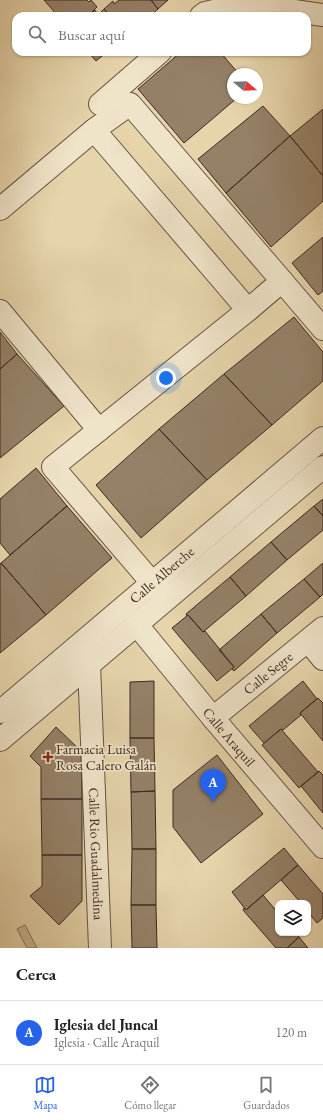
<!DOCTYPE html>
<html lang="es">
<head>
<meta charset="utf-8">
<style>
	:root { --surface:#fff; --page:#f2f2f2; --text:#222; --muted:#767676; --line:#e0e0e0; --accent:#2563eb }
	body { margin:0; font-family:"EB Garamond",serif; background:var(--page); color:var(--text) }
	.controls { position:absolute; right:12px; bottom:12px; display:grid; overflow:hidden; border-radius:8px; box-shadow:0 1px 3px #0004 }
	.controls button { width:36px; height:36px; display:grid; place-items:center; padding:0; border:0; border-bottom:1px solid var(--line); background:var(--surface); color:var(--text); font:20px sans-serif }
	.compass { position:absolute; left:227px; top:68px; width:36px; height:36px; border-radius:50%; background:var(--surface); box-shadow:0 1px 3px #0004; rotate:109deg }
	.you { position:absolute; left:166px; top:378px; width:14px; height:14px; margin:-10px; border:3px solid #fff; border-radius:50%; background:#1a73e8; box-shadow:0 0 0 6px #1a73e833 }
	.badge { display:grid; place-items:center; width:26px; height:26px; border-radius:50%; background:var(--accent); color:#fff; font-size:13px; font-weight:700 }
	.pin { position:absolute; translate:-50% -33px; filter:drop-shadow(0 1px 2px #0008) }
	.pin::after { content:''; position:absolute; top:21px; width:14px; height:12px; background:inherit; clip-path:polygon(0 0,100% 0,50% 100%) }
	.list { margin:0; padding:0; list-style:none }
	h2 { display:flex; justify-content:space-between; align-items:center; height:52px; margin:0; padding:0 16px; font-size:17px }
	h2 small { font-size:13px; font-weight:400; color:var(--muted) }
	.list li { display:grid; grid-template-columns:26px 1fr auto; gap:12px; align-items:center; box-sizing:border-box; height:64px; padding:0 16px; border-top:1px solid var(--line) }
	.list b { display:block; font-size:15px; white-space:nowrap }
	.list p { margin:0; font-size:13px; white-space:nowrap; color:var(--muted) }
	.list em { font-size:13px; font-style:normal; color:var(--muted) }
	.icon { flex:none; width:22px; height:22px; fill:none; stroke:currentColor; stroke-width:2; stroke-linecap:round; stroke-linejoin:round }
	.map { position:relative; flex:none; width:323px; height:948px; overflow:hidden }
	.search { position:absolute; background:var(--surface); box-shadow:0 1px 3px #0004; left:12px; right:12px; top:12px; height:44px; display:flex; align-items:center; gap:10px; box-sizing:border-box; padding:0 14px; border-radius:12px; color:var(--muted); font-size:15px }
	.sheet { height:116px; background:var(--surface) }
	nav { display:flex; justify-content:space-around; align-items:center; box-sizing:border-box; height:56px; border-top:1px solid var(--line); background:var(--surface); font-size:11px; color:var(--muted) }
	nav a { display:grid; justify-items:center; gap:2px }
	nav .on { color:var(--accent) }
	.map>svg:first-child { display:block }
	.green { fill:#c9b793; stroke:#84705a }
	.building { fill:#958168; stroke:#3e2820 }
	.lines { fill:none; stroke-linecap:round; stroke-linejoin:round }
	.minor-casing { stroke:#685343; stroke-width:24 }
	.minor { stroke:#efe3c8; stroke-width:22 }
	.poi-dot { fill:#8f2418; stroke:#efe3c8; stroke-width:1.5 }
	.labels { text-anchor:middle; stroke-width:3.5; stroke-linejoin:round; paint-order:stroke }
	.street-label { font-size:14px; fill:#3e2820; stroke:#efe3c8 }
	.poi-label { font-size:14px; fill:#3e2820; stroke:#efe3c8; text-anchor:start }
</style>
</head>
<body>
<div class="map">
<svg width="323" height="948" viewBox="0 0 323 948">
	<rect width="100%" height="100%" fill="#e6d4ab"/>
	<filter id="stains"><feTurbulence type="fractalNoise" baseFrequency=".005" numOctaves="4"/><feColorMatrix values="0 0 0 0 .2 0 0 0 0 .09 0 0 0 0 .02 0 0 0 .5 -.17"/></filter>
	<radialGradient id="worn" r=".72"><stop offset=".6" stop-color="#630" stop-opacity="0"/><stop offset="1" stop-color="#630" stop-opacity=".3"/></radialGradient>
	<path class="green" d="M25,925L37,948H27L17,929Z"/>
	<path class="building" d="M44,0H87L89,2L91,0L97,7L88,16H58Z
		M119,0H151L158,9L150,16H110L104,9L113,1L114,4Z
		M151,0H168L158,9Z
		M104,9L110,16H88L95,10L98,15Z
		M88,52H107L96,61Z
		M181,52H220L239,74H233V98H237L184,143L138,89Z
		M263,106L290,136L226,193L198,159Z
		M323,109V176L290,136Z
		M290,136L323,176V201L271,247L226,193Z
		M323,237V291L318,295L292,263Z
		M294,317L323,352V381L272,425L224,374Z
		M0,332L17,354L0,369Z
		M17,354L64,406L0,458V369Z
		M224,374L272,425L207,480L159,429Z
		M159,429L207,480L141,538L96,485Z
		M36,468L67,506L10,555L0,543V499Z
		M323,499V516L314,506Z
		M67,506L112,558L46,615L1,563Z
		M314,506L323,516V530L287,560L271,542Z
		M271,542L287,560L246,596L230,577Z
		M1,563L46,615L0,653V564Z
		M323,563V594L320,597L304,579Z
		M230,577L246,596L203,632L188,615L187,616L186,614Z
		M304,579L320,597L277,633L261,614Z
		M261,614L277,633L234,671L232,669L234,667L219,650Z
		M188,615L203,632L205,631L234,667L217,681L172,628Z
		M154,681V738H130V682Z
		M303,681L317,699L300,713L301,715L283,730L281,729L264,743L249,726Z
		M318,698L323,703V741L300,713Z
		M56,727L81,751L82,799H41V767L30,756Z
		M281,729L318,772L299,788L262,745Z
		M130,738H154L155,791L131,792Z
		M217,755L263,814L201,863L173,827V790Z
		M319,771L323,775V813L301,786Z
		M155,791L156,849H132L131,792Z
		M41,799H82V855H42Z
		M284,848L298,865L246,910L232,892Z
		M132,849H156V905H131Z
		M42,855H82V901L59,925L30,896L42,886Z
		M298,865L323,894V918L317,923L308,912V903H301L281,880Z
		M263,895L278,913V933H295L299,937L287,948H276L243,910L244,908L246,910Z
		M131,905H156L157,948H132Z
		M299,937L308,948H287Z"/>
	<g class="lines">
		<g class="minor-casing">
			<g id="minor">
				<path d="M201,16L205,13L245,4L323,15"/>
				<path d="M100,104L160,52"/>
				<path d="M94,130L130,104L282,281"/>
				<path d="M0,209L94,130L248,310L53,467L166,599"/>
				<path d="M248,310L282,281L323,329"/>
				<path d="M0,311L99,430"/>
				<path id="s1" d="M137,625L213,718L323,847"/>
				<path d="M308,641L323,659"/>
				<path id="s2" d="M89,664L100,948"/>
				<path id="s3" d="M0,712L323,438"/>
				<path id="s4" d="M213,718L323,628"/>
				<path d="M0,740L323,467"/>
			</g>
		</g>
		<use href="#minor" class="minor"/>
	</g>
	<path class="poi-dot" d="M46 751h4v4h4v4h-4v4h-4v-4h-4v-4h4z"/>
	<g class="labels">
		<g class="street-label">
			<text dy="5" stroke="none"><textPath href="#s3" startOffset="212">Calle Alberche</textPath></text>
			<text dy="5" stroke="none"><textPath href="#s4" startOffset="71">Calle Segre</textPath></text>
			<text dy="5" stroke="none"><textPath href="#s1" startOffset="145">Calle Araquil</textPath></text>
			<text dy="5" stroke="none"><textPath href="#s2" startOffset="190">Calle Rio Guadalmedina</textPath></text>
		</g>
		<g class="poi-label">
			<text x="56" y="754">Farmacia Luisa<tspan x="56" dy="16">Rosa Calero Galán</tspan></text>
		</g>
	</g>
	<rect width="100%" height="100%" filter="url(#stains)"/>
	<rect width="100%" height="100%" fill="url(#worn)"/>
</svg>
<div class="controls">
<button><svg class="icon" aria-label="layers" viewBox="0 0 24 24"><path d="M12 4l9 5-9 5-9-5zM3 14l9 5 9-5"/></svg></button>
</div>
<svg class="compass" viewBox="-18 -18 36 36"><path d="M0-13l5 13h-10z" fill="#e53935"/><path d="M0 13l5-13h-10z" fill="#767676"/></svg>
<div class="you"></div>
<div class="pin badge" style="left:213px;top:802px">A</div>
<div class="search"><svg class="icon" aria-label="search" viewBox="0 0 24 24"><circle cx="10" cy="10" r="6"/><path d="M15 15l6 6"/></svg>Buscar aquí</div>
</div>
<section class="sheet">
<h2>Cerca<small></small></h2>
<ul class="list">
<li><span class="badge">A</span><div><b>Iglesia del Juncal</b><p>Iglesia · Calle Araquil</p></div><em>120 m</em></li>
</ul>
</section>
<nav>
<a class="on"><svg class="icon" aria-label="map" viewBox="0 0 24 24"><path d="M3 6l6-2 6 2 6-2v14l-6 2-6-2-6 2zM9 4v14M15 6v14"/></svg>Mapa</a>
<a><svg class="icon" aria-label="directions" viewBox="0 0 24 24"><path d="M12 3l9 9-9 9-9-9zM9 14v-3h6M13 9l2 2-2 2"/></svg>Cómo llegar</a>
<a><svg class="icon" aria-label="saved" viewBox="0 0 24 24"><path d="M7 4h10v16l-5-4-5 4z"/></svg>Guardados</a>
</nav>
</body>
</html>
